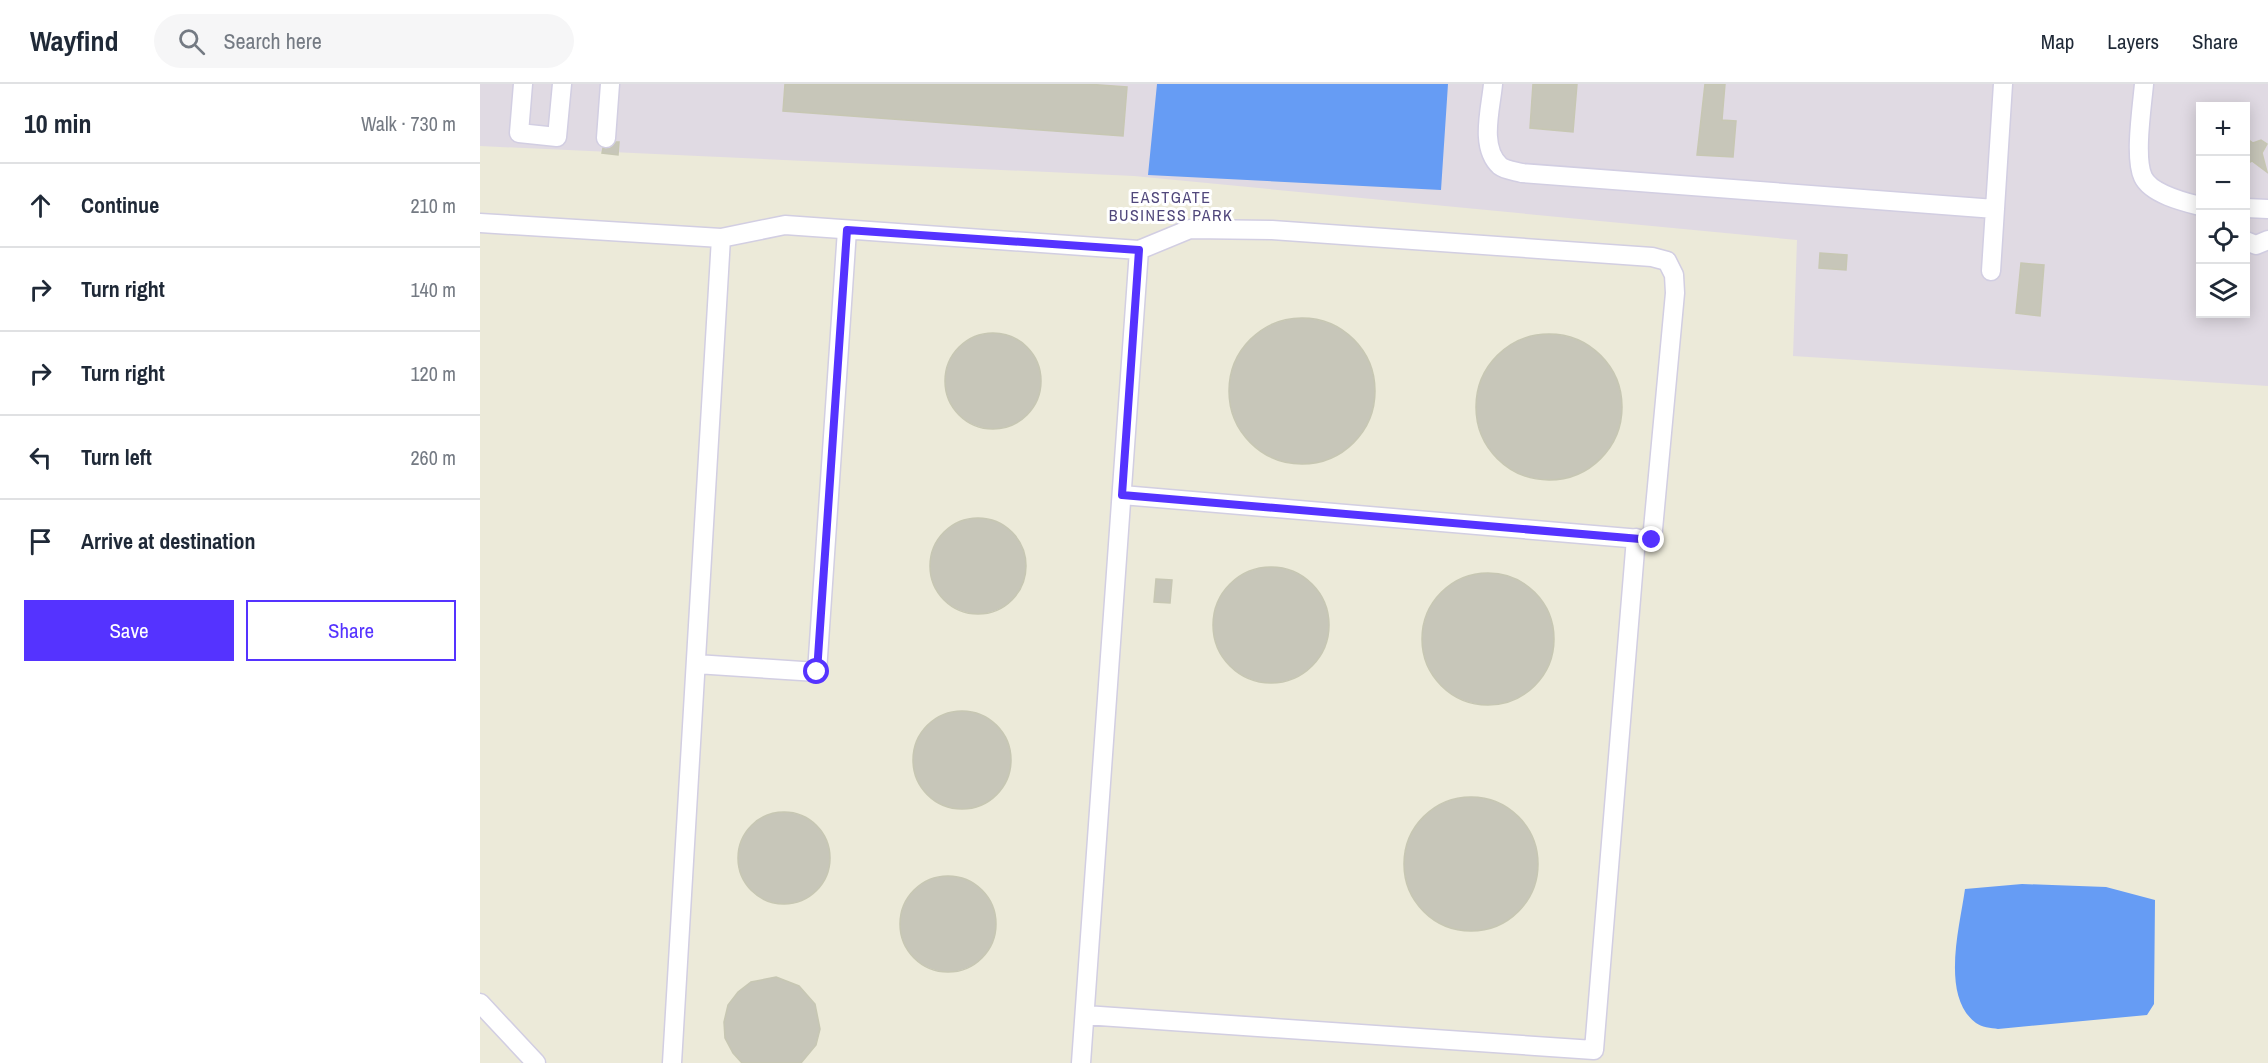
<!DOCTYPE html>
<html lang="en">
<head>
<meta charset="utf-8">
<style>
	:root { --surface:#fff; --page:#f6f6f7; --text:#1f2937; --muted:#747a83; --line:#e0e1e3; --accent:#53f }
	body { margin:0; font-family:"Archivo Narrow",sans-serif; background:var(--page); color:var(--text) }
	.controls { position:absolute; right:18px; top:18px; display:grid; overflow:hidden; border-radius:0px; box-shadow:0 3px 15px #0003 }
	.controls button { width:54px; height:54px; display:grid; place-items:center; padding:0; border:0; border-bottom:2px solid var(--line); background:var(--surface); color:var(--text); font:30px sans-serif }
	.stop { position:absolute; width:18px; height:18px; margin:-14px; border:4px solid #53f; border-radius:50%; background:#fff }
	.stop.end { background:#53f; border-color:#fff; box-shadow:0 2px 6px #0008 }
	.list { margin:0; padding:0; list-style:none }
	h2 { display:flex; justify-content:space-between; align-items:center; height:78px; margin:0; padding:0 24px; font-size:26px }
	h2 small { font-size:20px; font-weight:400; color:var(--muted) }
	.list li { display:grid; grid-template-columns:39px 1fr auto; gap:18px; align-items:center; box-sizing:border-box; height:84px; padding:0 24px; border-top:2px solid var(--line) }
	.list b { display:block; font-size:22px; white-space:nowrap }
	.list em { font-size:20px; font-style:normal; color:var(--muted) }
	.actions { display:flex; gap:12px; padding:18px 24px }
	.actions a { flex:1; padding:14px 0; border:2px solid var(--accent); border-radius:0px; text-align:center; font-size:21px; color:var(--accent) }
	.actions .main { background:var(--accent); color:#fff }
	.icon { flex:none; width:33px; height:33px; fill:none; stroke:currentColor; stroke-width:2; stroke-linecap:round; stroke-linejoin:round }
	.map { position:relative; flex:none; width:1788px; height:979px; overflow:hidden }
	header { display:flex; align-items:center; gap:36px; box-sizing:border-box; height:84px; padding:0 30px; background:var(--surface); border-bottom:2px solid var(--line) }
	header strong { font-size:28px }
	nav { display:flex; gap:33px; margin-inline-start:auto; font-size:21px }
	.search { width:420px; height:54px; background:var(--page); display:flex; align-items:center; gap:15px; box-sizing:border-box; padding:0 21px; border-radius:33px; color:var(--muted); font-size:22px }
	main { display:flex }
	aside { flex:1; background:var(--surface) }
	.map>svg:first-child { display:block }
	.industrial { fill:#e0dae3; fill-rule:evenodd }
	.water { fill:#669cf4 }
	.building { fill:#c7c6b9; stroke:#c7c7b3; stroke-width:1.5 }
	.lines { fill:none; stroke-linecap:round; stroke-linejoin:round }
	.minor-casing { stroke:#d2cee2; stroke-width:21 }
	.minor { stroke:#fff; stroke-width:18 }
	.route { stroke:#53f; stroke-width:8 }
	.labels { text-anchor:middle; stroke-width:6; stroke-linejoin:round; paint-order:stroke }
	.neighbourhood-label { font-size:16px; letter-spacing:1.5px; fill:#50477b; stroke:#fff }
</style>
</head>
<body>
<header>
<strong>Wayfind</strong>
<div class="search"><svg class="icon" aria-label="search" viewBox="0 0 24 24"><circle cx="10" cy="10" r="6"/><path d="M15 15l6 6"/></svg>Search here</div>
<nav><a>Map</a><a>Layers</a><a>Share</a></nav>
</header>
<main>
<aside>
<h2>10 min<small>Walk · 730 m</small></h2>
<ul class="list">
<li><svg class="icon" aria-label="ahead" viewBox="0 0 24 24"><path d="M12 20V5M6 11l6-6 6 6"/></svg><div><b>Continue</b></div><em>210 m</em></li>
<li><svg class="icon" aria-label="right" viewBox="0 0 24 24"><path d="M7 20v-9h11M14 6l5 5-5 5"/></svg><div><b>Turn right</b></div><em>140 m</em></li>
<li><svg class="icon" aria-label="right" viewBox="0 0 24 24"><path d="M7 20v-9h11M14 6l5 5-5 5"/></svg><div><b>Turn right</b></div><em>120 m</em></li>
<li><svg class="icon" aria-label="left" viewBox="0 0 24 24"><path d="M17 20v-9H6M10 6l-5 5 5 5"/></svg><div><b>Turn left</b></div><em>260 m</em></li>
<li><svg class="icon" aria-label="arrive" viewBox="0 0 24 24"><path d="M6 21V4h12l-3 4 3 4H6"/></svg><div><b>Arrive at destination</b></div></li>
</ul>
<div class="actions"><a class="main">Save</a><a>Share</a></div>
</aside>
<div class="map">
<svg width="1788" height="979" viewBox="0 0 1788 979">
	<rect width="100%" height="100%" fill="#ecead9"/>
	<path class="industrial" d="M0,0H1788V302L1313,272L1317,156L654,92L0,62ZM1720,22H1766V230H1720Z"/>
	<path class="water" d="M677,0H968L961,106L668,91Z
		M1542,800L1626,803L1675,816L1674,920L1667,931L1518,945C1511,944 1501,943 1496,939C1460,912 1480,842 1485,805Z"/>
	<path class="building" d="M305,0H606L647,3L643,52L303,27Z
		M1053,0H1097L1093,48L1050,44Z
		M1225,0H1245L1242,36L1256,37L1253,73L1217,71Z
		M1766,54L1773,59L1781,56L1787,60L1782,69L1787,88L1772,77L1766,80Z
		M136,58H139L138,71L122,69L123,64H130Z
		M1340,169L1367,171L1366,186L1339,184Z
		M1541,179L1564,181L1560,232L1536,229Z
		M749 307a73 73 0 1 1 146 0a73 73 0 1 1-146 0Z
		M465 297a48 48 0 1 1 96 0a48 48 0 1 1-96 0Z
		M996 323a73 73 0 1 1 146 0a73 73 0 1 1-146 0Z
		M450 482a48 48 0 1 1 96 0a48 48 0 1 1-96 0Z
		M733 541a58 58 0 1 1 116 0a58 58 0 1 1-116 0Z
		M942 555a66 66 0 1 1 132 0a66 66 0 1 1-132 0Z
		M676,495L692,496L690,519L674,518Z
		M433 676a49 49 0 1 1 98 0a49 49 0 1 1-98 0Z
		M924 780a67 67 0 1 1 134 0a67 67 0 1 1-134 0Z
		M258 774a46 46 0 1 1 92 0a46 46 0 1 1-92 0Z
		M420 840a48 48 0 1 1 96 0a48 48 0 1 1-96 0Z
		M296,893L319,902L335,920L340,945L336,961L321,979H262L253,969L245,954L244,938L248,921L258,908L271,898Z"/>
	<g class="lines">
		<g class="minor-casing">
			<path id="minor" d="M43,0L39,49L77,53L82,0
				M1013,0C1011,24 999,63 1020,82C1025,86 1035,87 1042,89L1515,125
				M1664,0C1662,23 1654,74 1663,93C1671,110 1704,118 1720,122
				M126,54L130,0
				M1766,124L1788,125
				M0,139L241,154
				M1766,157L1776,161L1788,156
				M1511,187L1523,0
				M216,580L337,588L367,146
				M0,919L56,979
				M605,931L1114,966L1156,454
				M192,979L241,154L305,141L659,166
				M601,979L659,166L710,145L792,146L1172,173L1187,177L1194,191L1195,209L1172,456L642,411"/>
		</g>
		<use href="#minor" class="minor"/>
	</g>
	<g class="lines">
		<path class="route" d="M337,588L367,146L659,166L642,411L1172,456"/>
	</g>
	<g class="labels">
		<g class="neighbourhood-label">
			<text x="691" y="119">EASTGATE<tspan x="691" dy="18">BUSINESS PARK</tspan></text>
		</g>
	</g>
</svg>
<div class="controls">
<button>+</button>
<button>−</button>
<button><svg class="icon" aria-label="locate" viewBox="0 0 24 24"><circle cx="12" cy="12" r="6"/><path d="M12 2v4M12 18v4M2 12h4M18 12h4"/></svg></button>
<button><svg class="icon" aria-label="layers" viewBox="0 0 24 24"><path d="M12 4l9 5-9 5-9-5zM3 14l9 5 9-5"/></svg></button>
</div>
<div class="stop" style="left:337px;top:588px"></div>
<div class="stop end" style="left:1172px;top:456px"></div>
</div>
</main>
</body>
</html>
